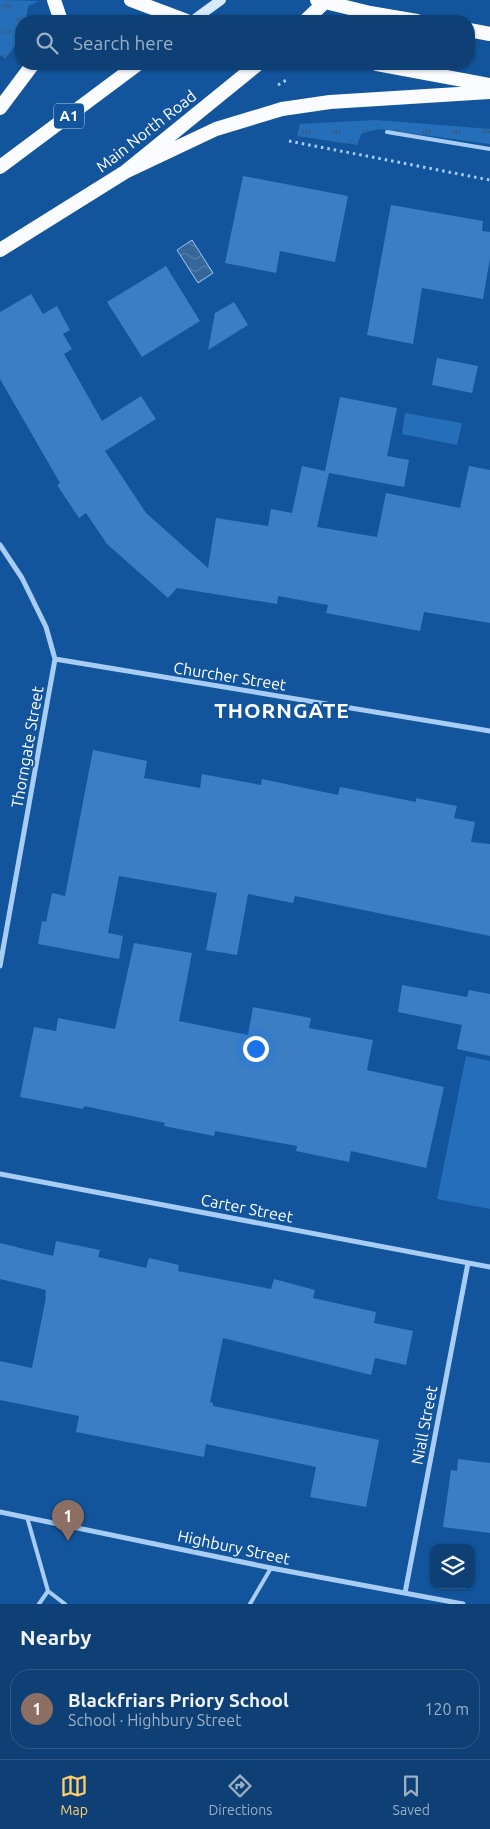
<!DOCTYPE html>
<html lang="en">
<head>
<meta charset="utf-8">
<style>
	:root { --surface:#0e4075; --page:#1c4b7d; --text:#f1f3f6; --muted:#9bafc5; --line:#2e5987; --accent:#ffce6b }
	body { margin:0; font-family:Ubuntu,sans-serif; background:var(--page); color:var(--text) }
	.controls { position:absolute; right:15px; bottom:15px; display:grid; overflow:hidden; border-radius:10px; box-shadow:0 1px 4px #0004 }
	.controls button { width:45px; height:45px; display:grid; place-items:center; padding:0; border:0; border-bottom:1px solid var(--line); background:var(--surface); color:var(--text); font:25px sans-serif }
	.you { position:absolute; left:255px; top:1048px; width:18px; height:18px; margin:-12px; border:4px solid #fff; border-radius:50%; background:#1a73e8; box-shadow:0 0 0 8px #1a73e833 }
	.badge { display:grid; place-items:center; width:32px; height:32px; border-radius:50%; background:var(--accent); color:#fff; font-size:16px; font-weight:700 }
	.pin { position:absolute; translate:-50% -41px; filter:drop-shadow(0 1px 2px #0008) }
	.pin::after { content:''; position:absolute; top:26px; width:18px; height:15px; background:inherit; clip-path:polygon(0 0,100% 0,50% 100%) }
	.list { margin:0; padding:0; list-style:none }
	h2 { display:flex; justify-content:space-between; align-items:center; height:65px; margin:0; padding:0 20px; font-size:21px }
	h2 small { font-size:16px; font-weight:400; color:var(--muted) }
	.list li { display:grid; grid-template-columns:32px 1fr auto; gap:15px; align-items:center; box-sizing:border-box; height:80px; margin:0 10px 10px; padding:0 10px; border:1px solid var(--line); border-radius:20px }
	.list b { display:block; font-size:19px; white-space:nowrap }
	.list p { margin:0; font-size:16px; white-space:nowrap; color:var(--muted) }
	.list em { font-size:16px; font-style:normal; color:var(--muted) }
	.icon { flex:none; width:28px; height:28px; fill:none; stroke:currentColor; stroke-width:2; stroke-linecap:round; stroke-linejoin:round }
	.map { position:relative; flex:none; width:490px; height:1604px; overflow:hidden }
	.search { position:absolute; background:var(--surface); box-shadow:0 1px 4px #0004; left:15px; right:15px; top:15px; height:55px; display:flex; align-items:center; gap:12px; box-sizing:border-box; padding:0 18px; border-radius:20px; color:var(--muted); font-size:19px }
	.sheet { height:155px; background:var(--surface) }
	nav { display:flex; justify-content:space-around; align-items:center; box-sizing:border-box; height:70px; border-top:1px solid var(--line); background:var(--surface); font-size:14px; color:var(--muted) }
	nav a { display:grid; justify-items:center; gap:2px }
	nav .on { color:var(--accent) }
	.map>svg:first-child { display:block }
	.grass { fill:url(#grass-tufts) }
	.garden { fill:#256fba }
	.water { fill:url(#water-waves); stroke:#9ac9f7 }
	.building { fill:#3b7ec3 }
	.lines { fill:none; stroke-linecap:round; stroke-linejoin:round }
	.path { stroke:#a8cdf4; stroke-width:3; stroke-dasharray:2.5 4; stroke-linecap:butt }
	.service { stroke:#a8cdf4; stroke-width:4 }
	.minor { stroke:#a8cdf4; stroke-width:5 }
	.secondary { stroke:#d7e9fd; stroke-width:10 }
	.trunk { stroke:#fafcff; stroke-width:14 }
	.labels { text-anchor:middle; stroke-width:4; stroke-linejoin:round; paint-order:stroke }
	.shield { fill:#12559c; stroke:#b8cce1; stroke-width:1 }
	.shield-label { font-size:15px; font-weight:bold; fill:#fff }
	.street-label { font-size:16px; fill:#fff; stroke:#12559c }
	.district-label { font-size:21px; font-weight:bold; letter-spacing:1px; fill:#fff; stroke:#12559c }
</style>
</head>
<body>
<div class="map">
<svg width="490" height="1604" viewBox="0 0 490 1604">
	<defs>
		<pattern id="grass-tufts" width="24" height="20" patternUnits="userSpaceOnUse" patternTransform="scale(1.25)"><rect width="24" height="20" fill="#256fba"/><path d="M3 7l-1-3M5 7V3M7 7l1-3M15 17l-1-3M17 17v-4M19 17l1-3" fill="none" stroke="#3c5a78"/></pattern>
		<pattern id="water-waves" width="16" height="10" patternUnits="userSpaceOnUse" patternTransform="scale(1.25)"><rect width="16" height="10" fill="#37679a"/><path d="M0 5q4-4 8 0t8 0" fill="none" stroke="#557ea9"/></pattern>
	</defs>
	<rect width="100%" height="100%" fill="#12559c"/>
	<path class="grass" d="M0,0L39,1L28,6L26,21H21V38L5,59L0,55Z
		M376,120L490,129V144L378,129L361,134L357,145L297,136L300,124Z"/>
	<path class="garden" d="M405,413L462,423L457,445L402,434Z
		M466,1056L490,1061V1209L437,1199Z"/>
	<path class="water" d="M192,240L213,273L198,283L177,250Z"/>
	<path class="building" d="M243,176L348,196L335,262L280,251L276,273L225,263Z
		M391,205L483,221L482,231L490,232V258L483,299L422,288L413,344L367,335Z
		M166,266L200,321L142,357L107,302Z
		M31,294L43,314L57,306L70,330L63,334L72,349L64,354L102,421L141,396L156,419L105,451L146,513L208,568L216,518L268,526L271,509L292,513L302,466L325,471L340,397L397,408L387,456L409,460L404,487L329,473L317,527L377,537L386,493L460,508L469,466L490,470V623L424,612L420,631L326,613L328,605L278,596L277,604L177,588L168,598L107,544L86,513L79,518L57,485L60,483L0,379V312Z
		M234,302L248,325L208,350L215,313Z
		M437,358L478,366L472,393L432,385Z
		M93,750L147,761L144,778L200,788L202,774L261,785L262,779L338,795L340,787L416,802V798L457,806L454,818L475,822L471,842L490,844V936L295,896L293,903L248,894L237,955L206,950L217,893L119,876L108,933L123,936L119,959L38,944L42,921L46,922L52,893L65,896Z
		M134,943L192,953L179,1021L248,1035L253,1007L311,1018L309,1028L373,1040L367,1070L444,1087L426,1168L351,1151L349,1162L296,1151L297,1146L215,1131L214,1136L164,1126L165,1123L84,1106L83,1109L20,1097L34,1027L56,1031L58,1018L115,1029Z
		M402,985L467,997L469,990L490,994V1056L457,1049L462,1025L398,1012Z
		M56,1241L100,1250L98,1257L146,1268L149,1258L179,1265L178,1271L271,1289L274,1279L315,1290L313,1298L376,1312L374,1323L413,1331L406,1365L375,1358L371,1375L223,1338L210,1402L213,1403V1406L379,1440L366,1507L310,1497L316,1467L206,1444L204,1457L76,1432L79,1416L0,1400V1361L32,1368L46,1297H45L46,1290L0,1279V1243L53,1256Z
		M458,1459L490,1463V1533L443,1527L451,1470L457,1471Z"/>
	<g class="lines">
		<path class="path" d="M205,64L219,68
			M278,85L288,79
			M289,141L490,180"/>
		<path class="service" d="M387,132L490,149
			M27,1517L48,1591L65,1604
			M39,1604L48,1591
			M250,1604L271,1568"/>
		<path class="minor" d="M0,545L22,578L46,627L55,659L0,966
			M55,659L490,731
			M0,1174L490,1267
			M0,1512L271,1568L463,1604
			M405,1593L468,1263"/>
		<path class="secondary" d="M192,21L221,0"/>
		<path class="trunk" d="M54,0L60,18L59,21
			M131,0L187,21
			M317,0L370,13L417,21
			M305,21L325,2
			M469,30L490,34
			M377,64L490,85
			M0,108L33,64
			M0,167L138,64
			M125,172L216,129L282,109L330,102L490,92
			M0,250L125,172L258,64"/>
	</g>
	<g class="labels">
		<rect class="shield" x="54" y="103.5" width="30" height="25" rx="4"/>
		<g class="shield-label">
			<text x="69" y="121">A1</text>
		</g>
		<g class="street-label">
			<text transform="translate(146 131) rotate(-38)" y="6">Main North Road</text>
			<text transform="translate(230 676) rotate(9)" y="6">Churcher Street</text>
			<text transform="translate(27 747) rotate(-80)" y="6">Thorngate Street</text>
			<text transform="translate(247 1208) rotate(11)" y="6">Carter Street</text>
			<text transform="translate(424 1425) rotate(-79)" y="6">Niall Street</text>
			<text transform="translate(234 1547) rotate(12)" y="6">Highbury Street</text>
		</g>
		<g class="district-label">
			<text x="282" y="718">THORNGATE</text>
		</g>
	</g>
</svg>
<div class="controls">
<button><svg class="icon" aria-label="layers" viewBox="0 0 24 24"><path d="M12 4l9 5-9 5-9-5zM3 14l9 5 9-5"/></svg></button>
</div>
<div class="you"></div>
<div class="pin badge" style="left:68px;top:1541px;background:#8d6e63">1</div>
<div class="search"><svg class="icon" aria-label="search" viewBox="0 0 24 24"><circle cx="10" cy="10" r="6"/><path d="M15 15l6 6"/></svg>Search here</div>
</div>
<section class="sheet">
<h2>Nearby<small></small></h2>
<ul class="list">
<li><span class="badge" style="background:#8d6e63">1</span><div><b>Blackfriars Priory School</b><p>School · Highbury Street</p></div><em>120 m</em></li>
</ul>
</section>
<nav>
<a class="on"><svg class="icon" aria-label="map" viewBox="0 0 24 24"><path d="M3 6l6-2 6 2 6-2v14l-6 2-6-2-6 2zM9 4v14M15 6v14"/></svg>Map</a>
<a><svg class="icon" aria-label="directions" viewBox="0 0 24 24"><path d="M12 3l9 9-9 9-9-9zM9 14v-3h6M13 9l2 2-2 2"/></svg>Directions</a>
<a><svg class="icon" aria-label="saved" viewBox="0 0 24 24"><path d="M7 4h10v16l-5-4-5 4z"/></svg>Saved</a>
</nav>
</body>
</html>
